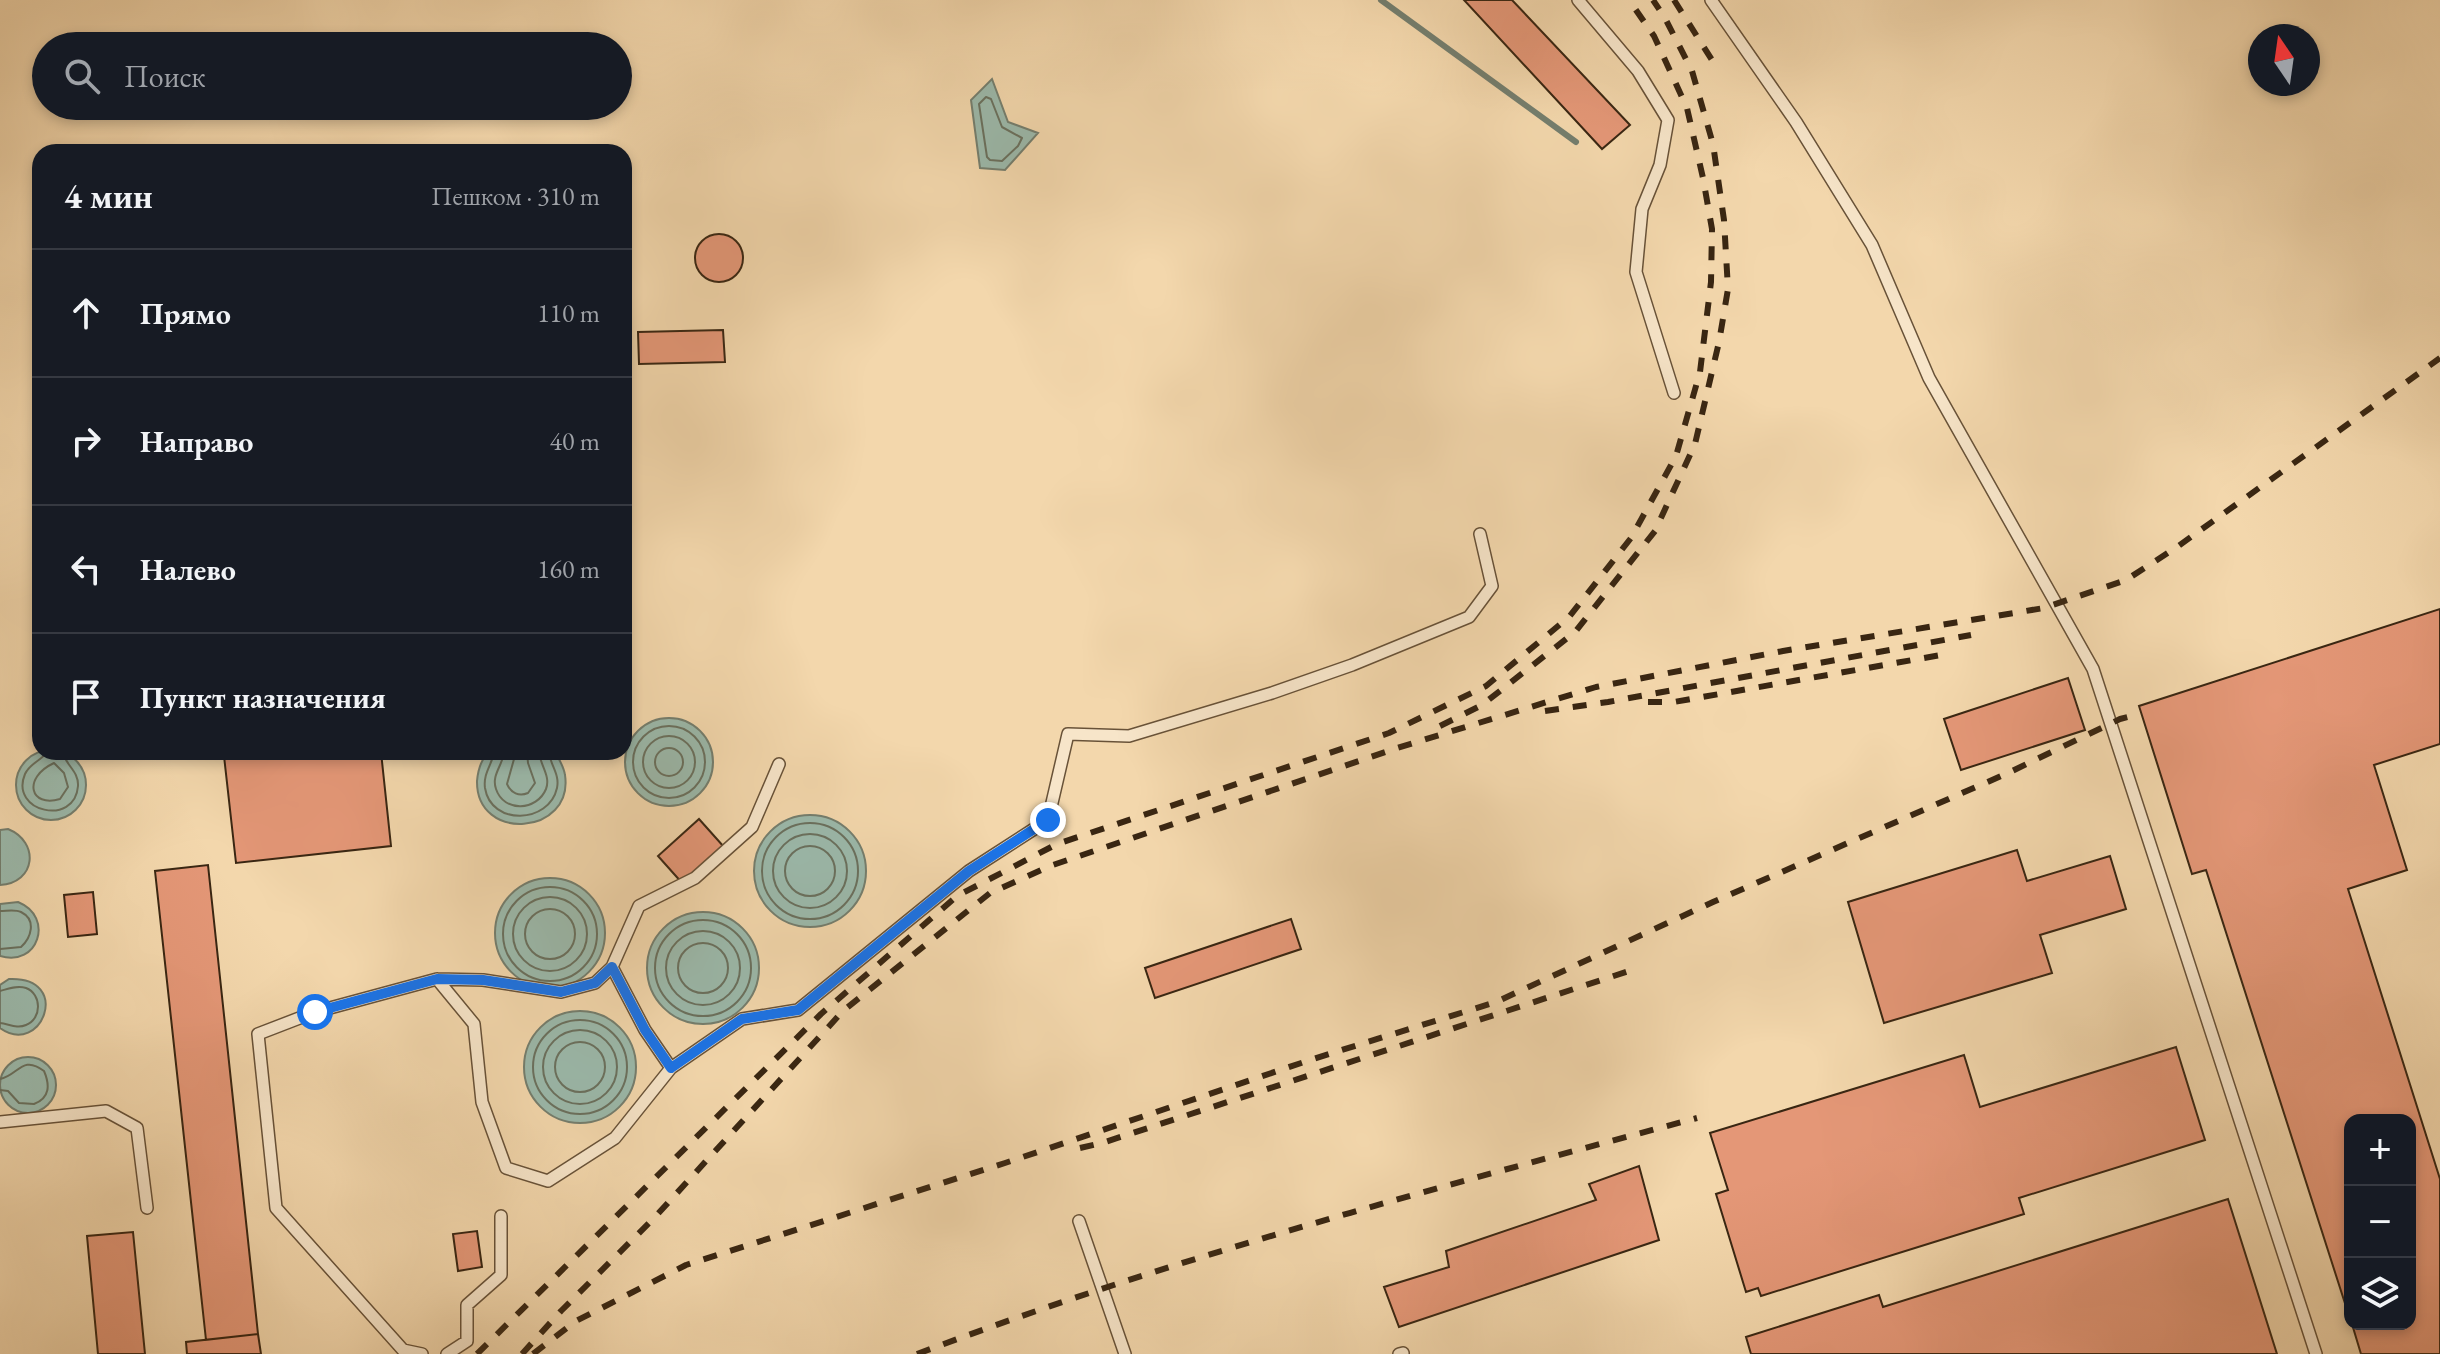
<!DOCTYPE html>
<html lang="ru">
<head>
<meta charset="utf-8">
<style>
	:root { --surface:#171b24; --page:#20242c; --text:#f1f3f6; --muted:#9ea1a6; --line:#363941 }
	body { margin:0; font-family:"EB Garamond",serif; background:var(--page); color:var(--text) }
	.controls { position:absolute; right:24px; bottom:24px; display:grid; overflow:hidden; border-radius:16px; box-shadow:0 4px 12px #0003 }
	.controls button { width:72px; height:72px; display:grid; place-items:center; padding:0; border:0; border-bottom:2px solid var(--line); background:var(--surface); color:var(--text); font:40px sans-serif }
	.compass { position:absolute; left:2248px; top:24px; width:72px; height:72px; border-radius:50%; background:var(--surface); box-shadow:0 4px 12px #0003; rotate:347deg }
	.stop { position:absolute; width:24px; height:24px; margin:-18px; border:6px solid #1a73e8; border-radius:50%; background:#fff }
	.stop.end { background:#1a73e8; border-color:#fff; box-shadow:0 2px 8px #0008 }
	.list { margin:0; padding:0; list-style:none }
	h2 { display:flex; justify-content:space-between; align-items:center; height:104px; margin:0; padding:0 32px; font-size:34px }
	h2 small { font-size:26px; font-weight:400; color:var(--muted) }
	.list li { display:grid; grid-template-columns:52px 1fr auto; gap:24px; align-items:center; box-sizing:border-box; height:128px; padding:0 32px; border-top:2px solid var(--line) }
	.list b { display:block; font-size:30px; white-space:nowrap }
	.list em { font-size:26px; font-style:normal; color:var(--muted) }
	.icon { flex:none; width:44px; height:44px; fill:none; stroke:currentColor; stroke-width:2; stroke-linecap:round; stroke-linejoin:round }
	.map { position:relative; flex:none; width:2440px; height:1354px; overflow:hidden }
	.search { position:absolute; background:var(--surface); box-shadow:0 4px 12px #0003; left:32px; top:32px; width:600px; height:88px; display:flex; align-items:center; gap:20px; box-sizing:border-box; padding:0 28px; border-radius:44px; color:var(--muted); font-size:30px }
	.panel { position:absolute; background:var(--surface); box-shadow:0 4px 12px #0003; left:32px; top:144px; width:600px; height:616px; border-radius:24px }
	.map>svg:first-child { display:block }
	.water { fill:#9bb9ab; stroke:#747e6e; stroke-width:2 }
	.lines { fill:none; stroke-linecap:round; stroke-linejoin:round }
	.shore { stroke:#6a705e; stroke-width:2 }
	.stream { stroke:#747e6e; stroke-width:6 }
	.building { fill:#e49777; stroke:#392612; stroke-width:2 }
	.service-casing { stroke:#685238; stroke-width:14 }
	.service { stroke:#f7e5c9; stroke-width:11 }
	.rail { stroke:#392612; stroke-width:6; stroke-dasharray:14 14; stroke-linecap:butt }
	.route { stroke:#1a73e8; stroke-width:10 }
</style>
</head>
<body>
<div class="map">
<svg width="2440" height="1354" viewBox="0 0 2440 1354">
	<rect width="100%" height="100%" fill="#f3d7ac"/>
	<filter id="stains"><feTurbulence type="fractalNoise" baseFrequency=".0025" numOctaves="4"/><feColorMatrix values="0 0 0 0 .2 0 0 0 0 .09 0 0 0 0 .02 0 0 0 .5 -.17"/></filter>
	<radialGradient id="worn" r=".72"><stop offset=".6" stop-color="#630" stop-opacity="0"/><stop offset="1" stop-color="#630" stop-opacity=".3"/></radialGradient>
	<path class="water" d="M992,79L1008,122L1038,133L1005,170L980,168L971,100Z
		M625 762a44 44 0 1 1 88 0a44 44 0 1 1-88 0Z
		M16 785a35 35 0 1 1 70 0a35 35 0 1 1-70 0Z
		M488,752H555C559,759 564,767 565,775C574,835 476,843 477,781C478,770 481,760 488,752Z
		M754 871a56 56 0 1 1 112 0a56 56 0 1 1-112 0Z
		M8,829C40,842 36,883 0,885V830Z
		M495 933a55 55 0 1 1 110 0a55 55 0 1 1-110 0Z
		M18,902C55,917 38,968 0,956V904Z
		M647 968a56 56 0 1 1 112 0a56 56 0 1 1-112 0Z
		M9,979C73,976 42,1058 0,1028V985Z
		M524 1067a56 56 0 1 1 112 0a56 56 0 1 1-112 0Z
		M0 1085a28 28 0 1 1 56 0a28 28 0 1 1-56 0Z"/>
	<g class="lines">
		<path class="shore" d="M986,97L991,99L1002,127L1022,138L1018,146L1002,161L990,160L987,157L979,104Z
			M633 762a36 36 0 1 1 72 0a36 36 0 1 1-72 0Z
			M643 762a26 26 0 1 1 52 0a26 26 0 1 1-52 0Z
			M655 762a14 14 0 1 1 28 0a14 14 0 1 1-28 0Z
			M47,752C41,761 30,763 25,774C9,812 75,827 78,786C79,771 65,765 63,752
			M494,752C492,765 483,773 485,788C491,826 549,824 557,788C560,774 550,765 549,752
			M504,752C503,765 491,775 496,789C504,813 537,811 546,789C551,776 540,765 539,752
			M516,752L507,784C511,793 519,797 528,793L535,783L528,763L527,752
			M54,763L64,773L68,787L60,799C30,808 22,778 54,763Z
			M762 871a48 48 0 1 1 96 0a48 48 0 1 1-96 0Z
			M773 871a37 37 0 1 1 74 0a37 37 0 1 1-74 0Z
			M785 871a25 25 0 1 1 50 0a25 25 0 1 1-50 0Z
			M503 934a47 47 0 1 1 94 0a47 47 0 1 1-94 0Z
			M513 934a37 37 0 1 1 74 0a37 37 0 1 1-74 0Z
			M525 934a25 25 0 1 1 50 0a25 25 0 1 1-50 0Z
			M0,911C7,911 15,909 21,912C37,920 31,938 21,947L0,949
			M655 968a48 48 0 1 1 96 0a48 48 0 1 1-96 0Z
			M666 968a37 37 0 1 1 74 0a37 37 0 1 1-74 0Z
			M678 968a25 25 0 1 1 50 0a25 25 0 1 1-50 0Z
			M0,991C8,989 17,985 26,988C42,994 42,1019 26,1025C17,1029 9,1024 0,1023
			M533 1067a47 47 0 1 1 94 0a47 47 0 1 1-94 0Z
			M543 1067a37 37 0 1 1 74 0a37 37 0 1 1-74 0Z
			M555 1067a25 25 0 1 1 50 0a25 25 0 1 1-50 0Z
			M0,1079C18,1076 22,1054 44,1071C50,1085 50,1098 34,1104L19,1103L8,1091L0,1090"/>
		<path class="stream" d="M1381,0L1576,142"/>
	</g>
	<path class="building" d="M1464,0H1512L1630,125L1602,149Z
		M695 258a24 24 0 1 1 48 0a24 24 0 1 1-48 0Z
		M723,330L725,362L639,364L638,332Z
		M2440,609V744L2374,765L2407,870L2348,889L2440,1179V1354H2361L2352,1324H2410V1120H2350V1319L2206,870L2192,874L2139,706Z
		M2068,678L2085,730L1961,770L1944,719Z
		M262,752H381L391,846L236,863L224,756Z
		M699,819L724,847L683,884L658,856Z
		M2017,850L2027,881L2110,856L2126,909L2040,935L2052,973L1884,1023L1848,902Z
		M208,865L258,1334L206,1340L155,871Z
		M93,892L97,934L68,937L64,895Z
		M1291,919L1301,949L1155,998L1145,968Z
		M2176,1047L2205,1140L2019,1198L2024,1214L1761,1296L1758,1288L1746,1292L1716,1194L1728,1190L1710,1133L1964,1055L1980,1107Z
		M1639,1166L1659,1240L1399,1327L1384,1287L1449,1267L1446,1251L1596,1200L1589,1184Z
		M2228,1199L2277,1354H1751L1746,1337L1879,1295L1883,1307Z
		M477,1231L482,1267L458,1271L453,1234Z
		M133,1232L145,1354H98L87,1236Z
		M258,1334L261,1354H187L186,1342Z"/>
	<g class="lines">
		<g class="service-casing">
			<path id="service" d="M1578,0L1638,71L1668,120L1660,165L1642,209L1636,272L1674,393
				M1711,0L1796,122L1872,245L1929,378L2093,669L2316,1354
				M437,979L474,1024L482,1102L506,1168L548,1181L615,1138L671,1068L742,1019L798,1010L969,871L1048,820L1068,734L1129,736L1272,693L1352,665L1469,617L1492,586L1480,534
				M671,1068L645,1030L612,967L639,906L695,878L752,827L779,764
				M0,1122L106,1111L137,1128L147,1208
				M1079,1221L1125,1354
				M422,1354L403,1350L276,1208L258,1034L315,1012L437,979L483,980L561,992L595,983L612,967
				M447,1354L467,1341V1305L501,1275V1216
				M1399,1354L1403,1353"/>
		</g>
		<use href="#service" class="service"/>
		<path class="rail" d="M1674,0L1712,60
			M1648,702H1674L1941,655
			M1545,711L1608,702L1971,635
			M1440,726L1482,705L1575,632L1655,531L1695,444L1719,342L1728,289L1724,220L1713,144L1692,71L1665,18L1653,0
			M1080,1148L1102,1143L1632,970
			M477,1354L821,1014L957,896L1057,844L1389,733L1486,686L1569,617L1631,538L1676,456L1700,372L1711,282L1712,229L1703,178L1687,108L1654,36L1629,0
			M522,1354L561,1311L655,1217L843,1011L990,893L1050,866L1397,748L1596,687L1783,651L2044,608L2126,580L2177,547L2440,358
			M533,1354L576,1321L686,1265L1005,1163L1313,1059L1496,1002L1713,902L2008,773L2120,719L2132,716
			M917,1354C1171,1258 1435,1188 1697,1118"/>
	</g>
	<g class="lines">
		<path class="route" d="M315,1012L437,979L483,980L561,992L595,983L612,967L645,1030L671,1068L742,1019L798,1010L969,871L1048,820"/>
	</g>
	<rect width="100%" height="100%" filter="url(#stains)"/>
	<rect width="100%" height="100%" fill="url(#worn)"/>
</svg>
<div class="controls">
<button>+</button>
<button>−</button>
<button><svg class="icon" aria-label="layers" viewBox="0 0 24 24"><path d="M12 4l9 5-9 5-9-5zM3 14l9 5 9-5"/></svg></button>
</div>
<svg class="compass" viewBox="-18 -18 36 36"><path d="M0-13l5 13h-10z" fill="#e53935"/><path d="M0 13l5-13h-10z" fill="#9ea1a6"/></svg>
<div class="stop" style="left:315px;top:1012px"></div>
<div class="stop end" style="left:1048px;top:820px"></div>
<div class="search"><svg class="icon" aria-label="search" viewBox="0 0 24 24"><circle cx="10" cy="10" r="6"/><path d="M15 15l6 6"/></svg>Поиск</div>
<section class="panel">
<h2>4 мин<small>Пешком · 310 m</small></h2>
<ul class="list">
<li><svg class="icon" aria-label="ahead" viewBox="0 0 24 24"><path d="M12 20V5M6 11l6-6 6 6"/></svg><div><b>Прямо</b></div><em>110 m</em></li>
<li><svg class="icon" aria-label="right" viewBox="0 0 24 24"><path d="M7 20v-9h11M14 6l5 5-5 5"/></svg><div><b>Направо</b></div><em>40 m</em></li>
<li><svg class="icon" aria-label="left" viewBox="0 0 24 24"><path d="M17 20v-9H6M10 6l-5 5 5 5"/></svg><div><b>Налево</b></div><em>160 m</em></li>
<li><svg class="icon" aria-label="arrive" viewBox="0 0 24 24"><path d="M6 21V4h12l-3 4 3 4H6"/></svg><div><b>Пункт назначения</b></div></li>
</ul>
</section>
</div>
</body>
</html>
